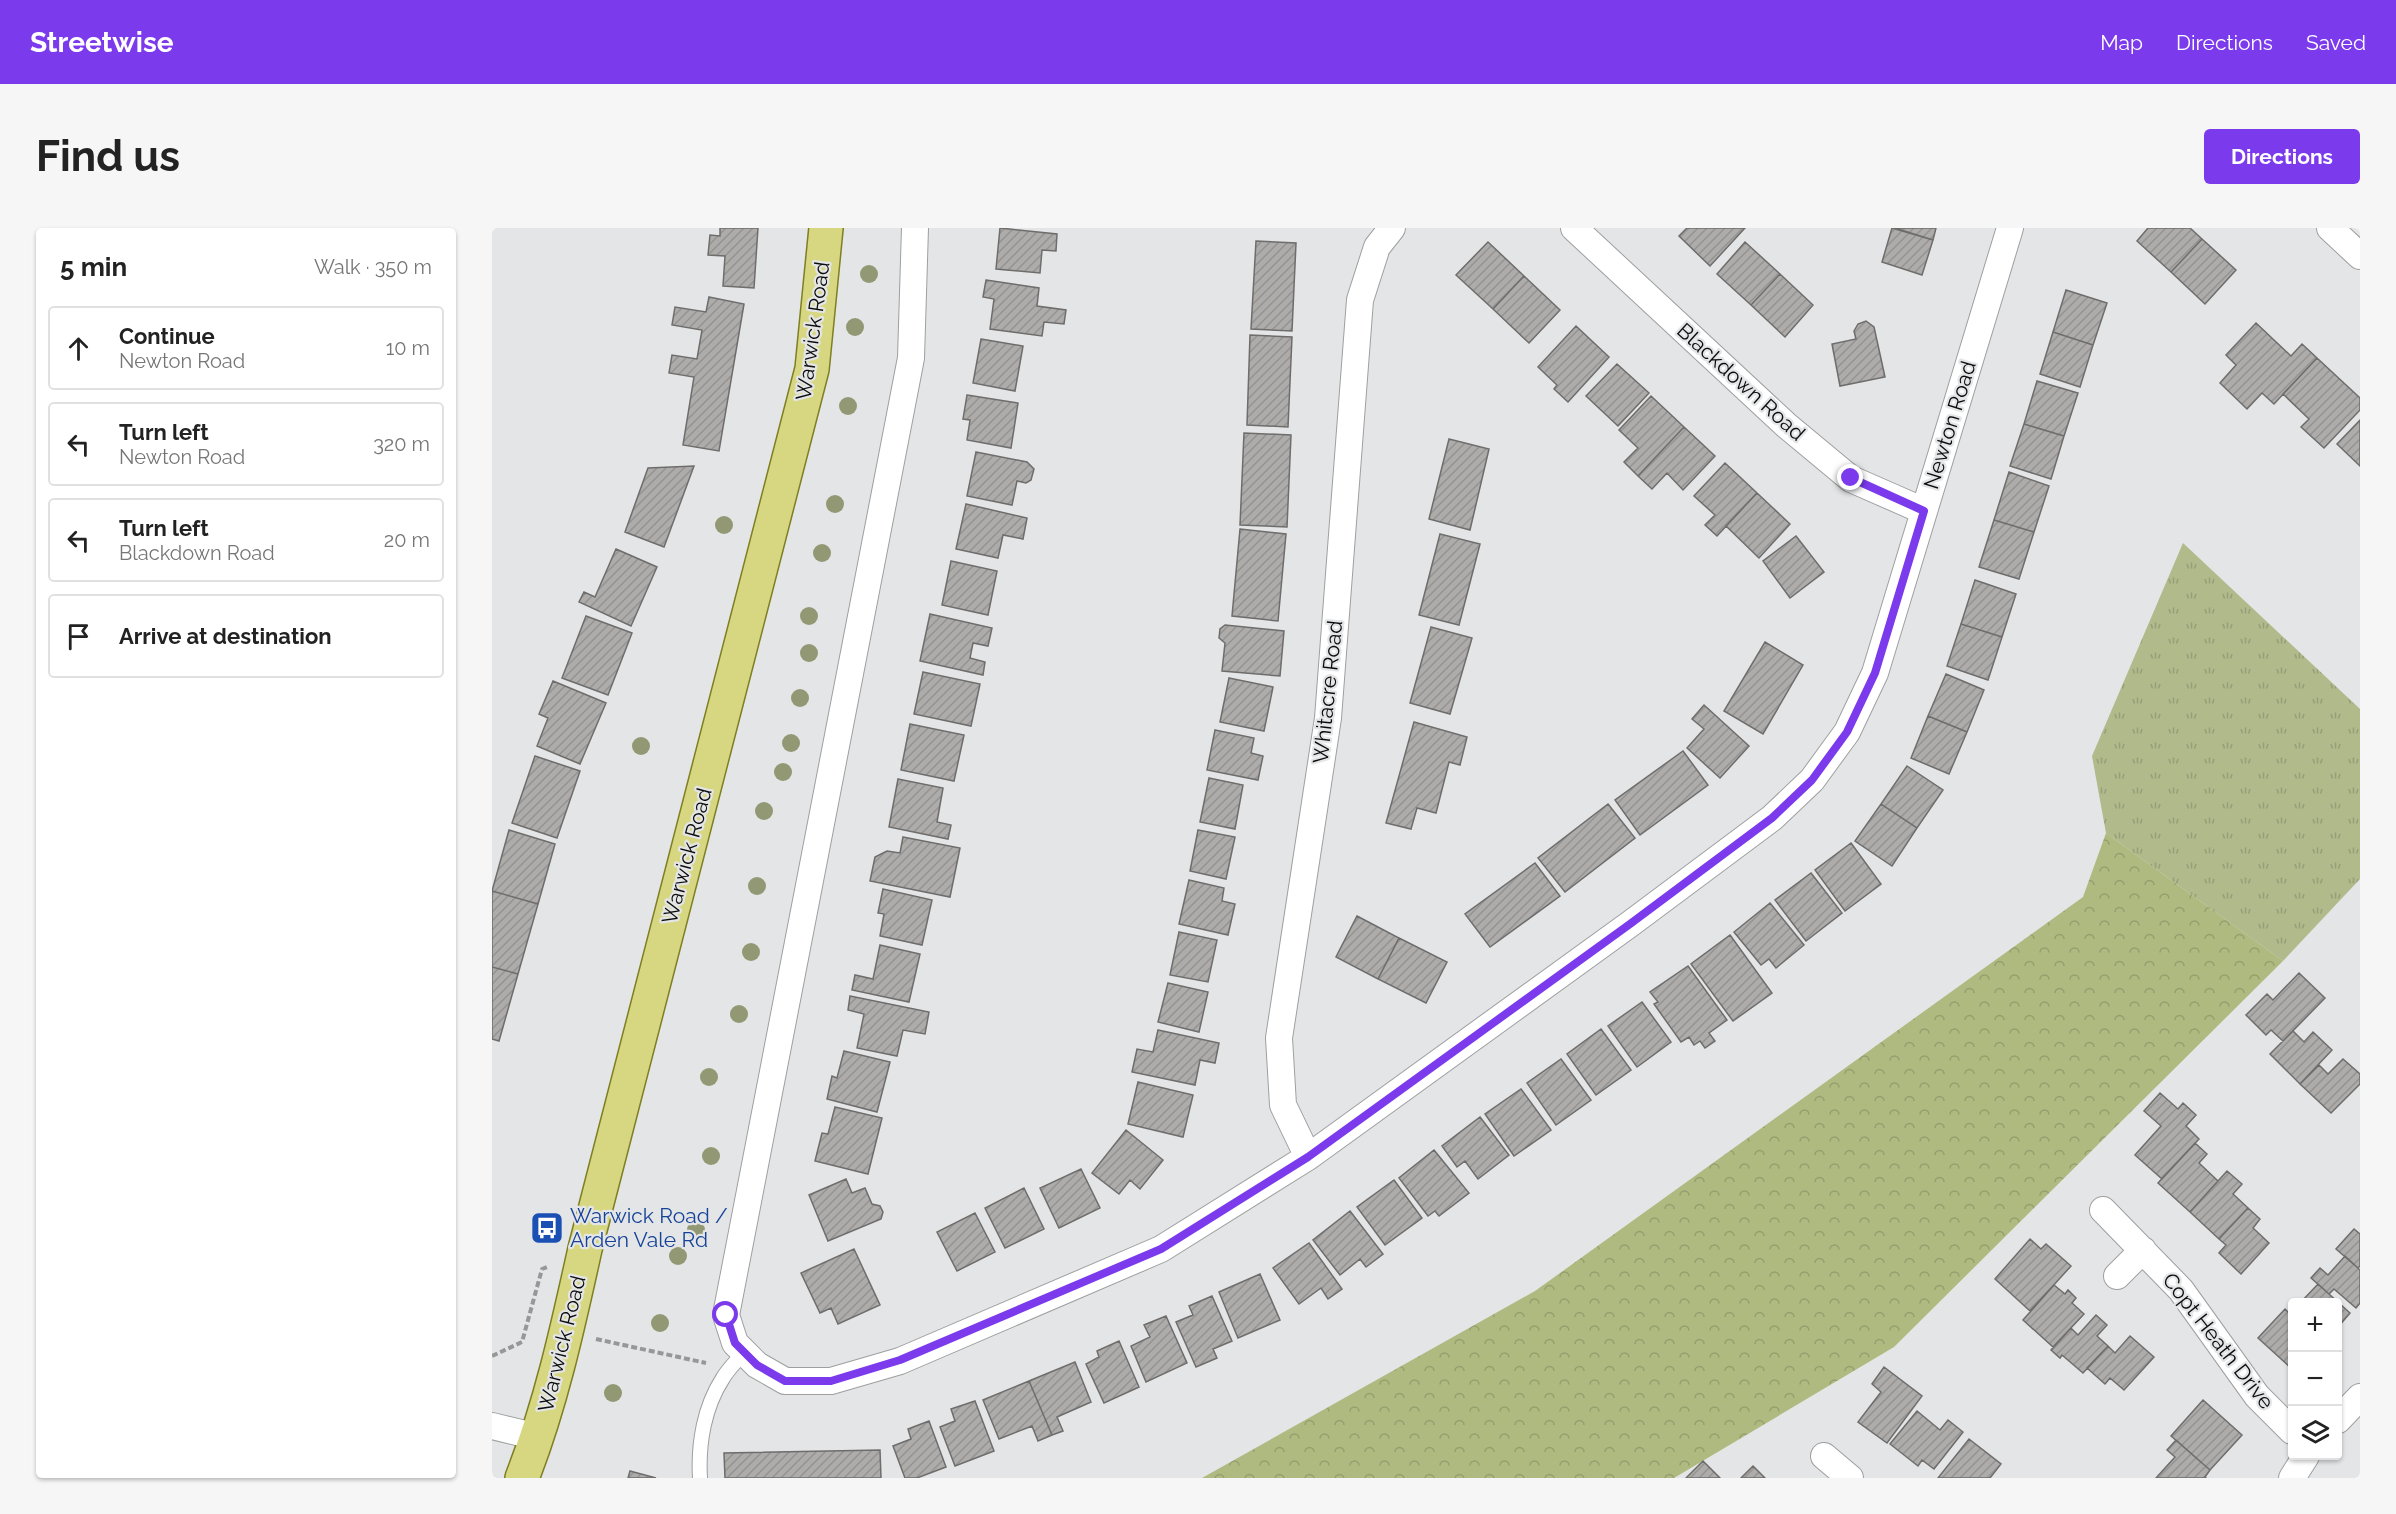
<!DOCTYPE html>
<html lang="en">
<head>
<meta charset="utf-8">
<style>
	:root { --surface:#fff; --page:#f6f6f6; --text:#222; --muted:#767676; --line:#e0e0e0; --accent:#7c3aed }
	body { margin:0; font-family:Raleway,sans-serif; background:var(--page); color:var(--text) }
	.controls { position:absolute; right:18px; bottom:18px; display:grid; overflow:hidden; border-radius:6px; box-shadow:0 2px 4px #0004 }
	.controls button { width:54px; height:54px; display:grid; place-items:center; padding:0; border:0; border-bottom:2px solid var(--line); background:var(--surface); color:var(--text); font:30px sans-serif }
	.stop { position:absolute; width:18px; height:18px; margin:-14px; border:4px solid #7c3aed; border-radius:50%; background:#fff }
	.stop.end { background:#7c3aed; border-color:#fff; box-shadow:0 2px 6px #0008 }
	.list { margin:0; padding:0; list-style:none }
	h2 { display:flex; justify-content:space-between; align-items:center; height:78px; margin:0; padding:0 24px; font-size:26px }
	h2 small { font-size:20px; font-weight:400; color:var(--muted) }
	.list li { display:grid; grid-template-columns:39px 1fr auto; gap:18px; align-items:center; box-sizing:border-box; height:84px; margin:0 12px 12px; padding:0 12px; border:2px solid var(--line); border-radius:6px }
	.list b { display:block; font-size:22px; white-space:nowrap }
	.list p { margin:0; font-size:20px; white-space:nowrap; color:var(--muted) }
	.list em { font-size:20px; font-style:normal; color:var(--muted) }
	.icon { flex:none; width:33px; height:33px; fill:none; stroke:currentColor; stroke-width:2; stroke-linecap:round; stroke-linejoin:round }
	.map { position:relative; flex:none; width:1868px; height:1250px; overflow:hidden; border-radius:6px }
	header { display:flex; align-items:center; gap:36px; box-sizing:border-box; height:84px; padding:0 30px; background:var(--accent); color:#fff }
	header strong { font-size:28px }
	nav { display:flex; gap:33px; margin-inline-start:auto; font-size:21px }
	.intro { display:flex; align-items:center; justify-content:space-between; box-sizing:border-box; height:144px; padding:0 36px }
	h1 { margin:0; font-size:42px }
	.button { padding:15px 27px; border-radius:6px; background:var(--accent); color:#fff; font-size:21px; font-weight:700 }
	main { display:flex; gap:36px; padding:0 36px }
	aside { flex:1; background:var(--surface); border-radius:6px; box-shadow:0 2px 4px #0004 }
	.map>svg:first-child { display:block }
	.grass { fill:url(#grass-tufts) }
	.forest { fill:url(#forest-crowns) }
	.building { fill:url(#building-hatch); stroke:#6e6d6c; stroke-width:1.5 }
	.lines { fill:none; stroke-linecap:round; stroke-linejoin:round }
	.service-casing { stroke:#9e9fa0; stroke-width:16 }
	.minor-casing { stroke:#9e9fa0; stroke-width:28 }
	.primary-casing { stroke:#7e7e22; stroke-width:36 }
	.path { stroke:#969798; stroke-width:4; stroke-dasharray:6 3; stroke-linecap:butt }
	.service { stroke:#fff; stroke-width:14 }
	.minor { stroke:#fff; stroke-width:26 }
	.primary { stroke:#d7d781; stroke-width:33 }
	.tree { fill:#929874 }
	.route { stroke:#7c3aed; stroke-width:8 }
	.labels { text-anchor:middle; stroke-width:4.5; stroke-linejoin:round; paint-order:stroke }
	.street-label { font-size:21px; fill:#0c0c0d; stroke:#e4e5e6 }
	.transit-label { font-size:21px; fill:#164399; stroke:#e4e5e6; text-anchor:start }
</style>
</head>
<body>
<header>
<strong>Streetwise</strong>
<nav><a>Map</a><a>Directions</a><a>Saved</a></nav>
</header>
<div class="intro"><h1>Find us</h1><a class="button">Directions</a></div>
<main>
<aside>
<h2>5 min<small>Walk · 350 m</small></h2>
<ul class="list">
<li><svg class="icon" aria-label="ahead" viewBox="0 0 24 24"><path d="M12 20V5M6 11l6-6 6 6"/></svg><div><b>Continue</b><p>Newton Road</p></div><em>10 m</em></li>
<li><svg class="icon" aria-label="left" viewBox="0 0 24 24"><path d="M17 20v-9H6M10 6l-5 5 5 5"/></svg><div><b>Turn left</b><p>Newton Road</p></div><em>320 m</em></li>
<li><svg class="icon" aria-label="left" viewBox="0 0 24 24"><path d="M17 20v-9H6M10 6l-5 5 5 5"/></svg><div><b>Turn left</b><p>Blackdown Road</p></div><em>20 m</em></li>
<li><svg class="icon" aria-label="arrive" viewBox="0 0 24 24"><path d="M6 21V4h12l-3 4 3 4H6"/></svg><div><b>Arrive at destination</b></div></li>
</ul>
</aside>
<div class="map">
<svg width="1868" height="1250" viewBox="0 0 1868 1250">
	<defs>
		<pattern id="grass-tufts" width="24" height="20" patternUnits="userSpaceOnUse" patternTransform="scale(1.5)"><rect width="24" height="20" fill="#b0ba8b"/><path d="M3 7l-1-3M5 7V3M7 7l1-3M15 17l-1-3M17 17v-4M19 17l1-3" fill="none" stroke="#969f77"/></pattern>
		<pattern id="forest-crowns" width="20" height="18" patternUnits="userSpaceOnUse" patternTransform="scale(1.5)"><rect width="20" height="18" fill="#aeba7f"/><path d="M2 6a3 3 0 1 1 6 0M12 15a3 3 0 1 1 6 0" fill="none" stroke="#949f6d"/></pattern>
		<pattern id="building-hatch" width="6" height="6" patternUnits="userSpaceOnUse" patternTransform="scale(1.5)"><rect width="6" height="6" fill="#adacab"/><path d="M-1 1l2-2M0 6l6-6M5 7l2-2" fill="none" stroke="#949392"/></pattern>
	</defs>
	<rect width="100%" height="100%" fill="#e4e5e6"/>
	<path class="grass" d="M1691,315L1868,481V651L1791,733L1614,605L1600,528Z"/>
	<path class="forest" d="M1614,605L1791,733L1402,1119L1182,1250H710L1043,1063L1591,669Z"/>
	<path class="building" d="M228,0H266L262,60L231,58L233,28L216,27L218,7L228,8Z
		M508,0L565,6L564,23L550,22L548,45L504,41Z
		M1195,0H1253L1218,38L1187,8Z
		M1400,0L1441,12L1430,47L1390,34Z
		M1403,0H1444L1441,12Z
		M1656,0H1698L1710,11L1679,44L1645,13Z
		M1710,11L1744,42L1713,76L1679,44Z
		M764,13L804,15L800,103L759,101Z
		M996,14L1032,48L1001,81L964,47Z
		M1253,14L1288,46L1259,77L1225,46Z
		M1288,46L1321,77L1293,109L1259,77Z
		M1032,48L1068,82L1037,115L1001,81Z
		M494,52L547,60L545,78L574,82L572,96L552,94L550,108L498,101L502,71L491,69Z
		M1574,62L1615,75L1601,117L1561,104Z
		M217,69L252,76L227,223L191,217L202,149L177,145L180,127L205,131L210,102L180,97L183,79L214,84Z
		M1374,93L1382,99L1393,149L1348,158L1340,116L1364,111L1362,103L1366,96Z
		M1764,95L1799,128L1810,116L1825,130L1782,176L1770,165L1755,181L1728,155L1744,137L1734,127Z
		M1084,98L1117,129L1076,174L1062,161L1065,157L1046,139Z
		M1561,104L1601,117L1588,159L1548,146Z
		M758,107L800,109L796,199L755,197Z
		M489,111L531,118L523,163L481,155Z
		M1825,130L1868,170V182L1832,220L1809,199L1817,191L1791,166Z
		M1125,136L1157,165L1126,198L1094,168Z
		M1545,153L1586,165L1572,208L1532,196Z
		M475,167L526,175L519,220L475,212L478,192L471,191Z
		M1159,168L1192,199L1146,248L1132,234L1146,220L1127,202Z
		M1868,192V238L1845,216Z
		M1532,196L1572,208L1559,251L1518,238Z
		M1192,199L1223,228L1191,262L1175,245L1160,261L1146,248Z
		M752,205L799,207L795,299L748,297Z
		M957,211L997,221L978,302L937,291Z
		M484,224L535,234L542,241L539,252L534,255L525,253L520,277L475,268Z
		M1233,235L1265,265L1225,308L1213,297L1223,287L1202,268Z
		M202,238L172,319L133,304L156,240Z
		M1517,244L1557,258L1542,304L1502,292Z
		M1265,265L1298,296L1267,330L1234,298Z
		M474,276L535,290L531,311L511,307L506,330L464,321Z
		M1502,292L1542,304L1527,351L1487,339Z
		M748,301L794,306L786,393L740,388Z
		M948,306L988,316L967,397L927,387Z
		M1304,308L1332,344L1298,370L1271,333Z
		M124,321L165,339L139,398L87,374L92,364L103,369Z
		M459,333L505,343L496,387L450,377Z
		M1483,352L1524,366L1510,409L1469,396Z
		M438,386L500,400L496,418L481,415L478,430L493,434L491,447L428,433Z
		M94,388L140,405L116,467L70,450Z
		M1469,396L1510,409L1496,452L1455,438Z
		M733,397L792,403L788,448L730,443L733,415L727,410L728,401Z
		M939,399L980,410L958,486L918,475Z
		M1273,414L1311,437L1271,506L1232,483Z
		M431,444L488,456L479,498L422,486Z
		M1454,446L1492,462L1475,504L1436,488Z
		M737,450L781,459L772,503L728,494Z
		M61,453L114,475L88,536L45,518L56,490L47,486Z
		M1212,477L1257,518L1228,550L1195,520L1212,501L1200,491Z
		M1436,488L1475,504L1457,546L1419,530Z
		M922,494L975,509L968,537L957,534L944,585L925,580L919,601L894,595Z
		M418,496L472,507L462,553L409,542Z
		M723,502L762,510L759,525L771,528L766,552L715,542Z
		M1191,523L1216,557L1148,607L1123,572Z
		M43,528L88,543L65,610L20,595Z
		M1415,538L1451,562L1425,600L1389,576Z
		M717,550L751,557L743,601L708,594Z
		M406,551L451,560L445,594L459,597L456,611L397,599Z
		M1116,576L1143,610L1073,664L1046,630Z
		M1389,576L1425,600L1400,638L1363,613Z
		M17,602L63,616L46,676L0,663Z
		M706,602L743,609L734,651L698,643Z
		M411,609L468,620L458,669L378,653L383,629L395,623L408,625Z
		M1359,615L1389,656L1353,683L1323,642Z
		M1043,635L1068,668L998,719L973,686Z
		M1319,645L1350,685L1314,713L1283,672Z
		M697,652L732,660L730,673L743,676L736,707L687,696Z
		M391,661L440,672L430,717L388,708L392,686L386,685Z
		M0,663L46,676L26,746L0,739Z
		M1278,675L1312,717L1284,740L1277,731L1269,737L1242,704Z
		M865,688L907,710L886,751L844,729Z
		M687,704L725,712L716,754L678,747Z
		M1238,707L1280,765L1241,793L1199,736Z
		M907,710L955,734L934,775L886,751Z
		M388,717L428,726L417,774L360,762L363,747L381,751Z
		M1196,738L1235,792L1217,805L1223,813L1213,820L1208,813L1202,817L1197,809L1189,814L1162,776L1166,774L1158,764Z
		M0,739L26,746L7,813L0,811Z
		M1807,745L1833,770L1791,813L1779,802L1774,807L1754,787L1775,766L1781,772Z
		M676,755L716,764L707,804L666,794Z
		M358,768L437,784L433,806L411,802L405,828L365,820L372,786L356,782Z
		M1150,774L1179,814L1145,839L1116,798Z
		M1109,801L1139,842L1104,867L1075,826Z
		M666,802L727,815L723,835L708,832L703,857L640,844L645,821L661,824Z
		M1801,803L1812,814L1821,804L1840,822L1808,856L1778,826Z
		M352,823L398,834L385,884L335,871L340,848L345,850Z
		M1069,831L1099,872L1064,897L1035,855Z
		M1851,831L1868,846V856L1839,885L1808,856L1827,837L1836,846Z
		M646,854L701,867L691,909L636,896Z
		M1029,861L1059,902L1022,928L993,886Z
		M1668,865L1686,881L1691,875L1704,887L1694,898L1707,911L1670,951L1643,927L1669,898L1652,883Z
		M343,879L390,890L376,946L323,933L330,905L336,906Z
		M988,889L1017,927L986,951L973,933L965,939L950,918Z
		M634,902L671,932L648,961L638,952L627,966L600,945Z
		M1703,915L1715,926L1707,935L1726,953L1698,984L1666,955Z
		M942,922L977,965L947,988L943,983L936,988L907,950Z
		M589,941L608,980L567,1000L548,960Z
		M1735,943L1750,956L1741,966L1756,980L1727,1011L1698,984Z
		M354,951L360,965L373,960L380,976L388,978L391,984L389,991L336,1013L317,967Z
		M902,952L930,990L893,1017L865,979Z
		M532,960L552,1001L513,1020L493,980Z
		M1756,980L1768,991L1761,1000L1777,1015L1749,1046L1727,1025L1734,1017L1727,1011Z
		M858,983L891,1026L874,1039L868,1031L848,1047L821,1012Z
		M483,985L503,1024L465,1043L445,1004Z
		M1862,1001L1868,1006V1038L1866,1040L1844,1021Z
		M1538,1011L1549,1021L1554,1016L1579,1038L1538,1083L1503,1051Z
		M817,1015L850,1061L836,1071L829,1060L807,1076L781,1040Z
		M362,1021L388,1077L346,1096L339,1080L328,1085L309,1045Z
		M1853,1028L1868,1042V1075L1864,1080L1842,1061L1837,1066L1819,1050L1828,1040L1836,1047Z
		M768,1046L788,1092L746,1110L727,1064Z
		M1826,1056L1858,1085L1846,1099V1074H1809Z
		M1562,1057L1573,1066L1576,1062L1584,1070L1580,1075L1592,1086L1561,1119L1531,1092Z
		M720,1068L740,1113L721,1121L725,1130L704,1139L684,1094L701,1087L697,1078Z
		M1793,1081L1800,1088V1141L1766,1110Z
		M1604,1087L1615,1097L1605,1108L1616,1118L1591,1145L1570,1127L1568,1130L1559,1122L1579,1100L1586,1107Z
		M674,1088L695,1135L654,1154L639,1118L658,1109L652,1097Z
		M1638,1108L1662,1129L1632,1162L1618,1150L1613,1156L1595,1140L1616,1118L1623,1125Z
		M627,1113L647,1159L612,1175L594,1136L607,1129L605,1123Z
		M583,1134L599,1174L565,1189L571,1203L560,1207L537,1153Z
		M1392,1139L1430,1168L1395,1215L1366,1194L1389,1164L1380,1156Z
		M537,1153L560,1207L546,1213L540,1198L507,1211L491,1172Z
		M1711,1172L1750,1207L1718,1242L1679,1208Z
		M483,1173L502,1223L463,1238L448,1199L463,1193L459,1181Z
		M1425,1183L1448,1202L1456,1192L1471,1204L1442,1241L1430,1232L1426,1238L1398,1216Z
		M437,1193L454,1239L425,1250H413L401,1218L419,1211L416,1201Z
		M1477,1211L1509,1236L1498,1250H1446Z
		M1684,1212L1718,1242L1713,1249L1714,1250H1664L1683,1229L1675,1222Z
		M388,1222L389,1250H233L232,1225Z
		M1211,1233L1228,1250H1194Z
		M1261,1238L1273,1250H1249Z
		M138,1243L164,1250H136Z"/>
	<g class="lines">
		<g class="service-casing">
			<path id="service" d="M208,1250C206,1216 212,1179 231,1150C236,1141 245,1133 252,1124"/>
		</g>
		<g class="minor-casing">
			<path id="minor" d="M423,0L419,130L234,1087L243,1115L265,1137L293,1153H339L408,1133L669,1021L816,929L1138,696L1280,590L1320,552L1355,504L1383,445L1518,0
				M1082,0L1294,197L1359,251L1432,283
				M1838,0L1868,28
				M816,929L791,877L787,810L836,490L868,72L885,19L900,0
				M1611,982L1689,1062L1765,1168L1800,1203
				M1625,1048L1651,1022
				M1846,1192L1868,1169
				M0,1198L46,1209
				M1332,1228L1358,1250
				M1800,1250L1814,1228"/>
		</g>
		<g class="primary-casing">
			<path id="primary" d="M30,1250C59,1176 76,1098 93,1021L320,141L334,0"/>
		</g>
		<path class="path" d="M104,1111L214,1135
			M0,1128L30,1114L50,1041L55,1039"/>
		<use href="#service" class="service"/>
		<use href="#minor" class="minor"/>
		<use href="#primary" class="primary"/>
	</g>
	<g class="tree">
		<circle cx="377" cy="46" r="9"/>
		<circle cx="363" cy="99" r="9"/>
		<circle cx="356" cy="178" r="9"/>
		<circle cx="343" cy="276" r="9"/>
		<circle cx="232" cy="297" r="9"/>
		<circle cx="330" cy="325" r="9"/>
		<circle cx="317" cy="388" r="9"/>
		<circle cx="317" cy="425" r="9"/>
		<circle cx="308" cy="470" r="9"/>
		<circle cx="299" cy="515" r="9"/>
		<circle cx="149" cy="518" r="9"/>
		<circle cx="291" cy="544" r="9"/>
		<circle cx="272" cy="583" r="9"/>
		<circle cx="265" cy="658" r="9"/>
		<circle cx="259" cy="724" r="9"/>
		<circle cx="247" cy="786" r="9"/>
		<circle cx="217" cy="849" r="9"/>
		<circle cx="219" cy="928" r="9"/>
		<circle cx="204" cy="1002" r="9"/>
		<circle cx="186" cy="1028" r="9"/>
		<circle cx="168" cy="1095" r="9"/>
		<circle cx="121" cy="1165" r="9"/>
	</g>
	<g class="lines">
		<path class="route" d="M234,1087L243,1115L265,1137L293,1153H339L408,1132L669,1021L816,929L1138,696L1280,590L1320,552L1355,504L1383,445L1432,283L1359,250"/>
	</g>
	<defs>
		<g id="bus-square" transform="scale(1.725)"><rect x="-9" y="-9" width="18" height="18" rx="4" fill="#1a4fb4" stroke="#e4e5e6"/><path d="M-5-6H5V4H4V6H2V4H-2V6H-4V4H-5ZM-3.5-4V0h7V-4ZM-3.5 1.2v1.5H-2V1.2ZM2 1.2v1.5H3.5V1.2Z" fill="#fff"/></g>
	</defs>
	<g fill-rule="evenodd">
		<use href="#bus-square" x="55" y="1000"/>
	</g>
	<g class="labels">
		<g class="street-label">
			<text transform="translate(321 103) rotate(-82)" y="7">Warwick Road</text>
			<text transform="translate(1249 154) rotate(42)" y="7">Blackdown Road</text>
			<text transform="translate(1458 197) rotate(-73)" y="7">Newton Road</text>
			<text transform="translate(836 464) rotate(-84)" y="7">Whitacre Road</text>
			<text transform="translate(195 628) rotate(-75)" y="7">Warwick Road</text>
			<text transform="translate(1726 1113) rotate(52)" y="7">Copt Heath Drive</text>
			<text transform="translate(70 1116) rotate(-76)" y="7">Warwick Road</text>
		</g>
		<g class="transit-label">
			<text x="78" y="995">Warwick Road /<tspan x="78" dy="24">Arden Vale Rd</tspan></text>
		</g>
	</g>
</svg>
<div class="controls">
<button>+</button>
<button>−</button>
<button><svg class="icon" aria-label="layers" viewBox="0 0 24 24"><path d="M12 4l9 5-9 5-9-5zM3 14l9 5 9-5"/></svg></button>
</div>
<div class="stop" style="left:234px;top:1087px"></div>
<div class="stop end" style="left:1359px;top:250px"></div>
</div>
</main>
</body>
</html>
